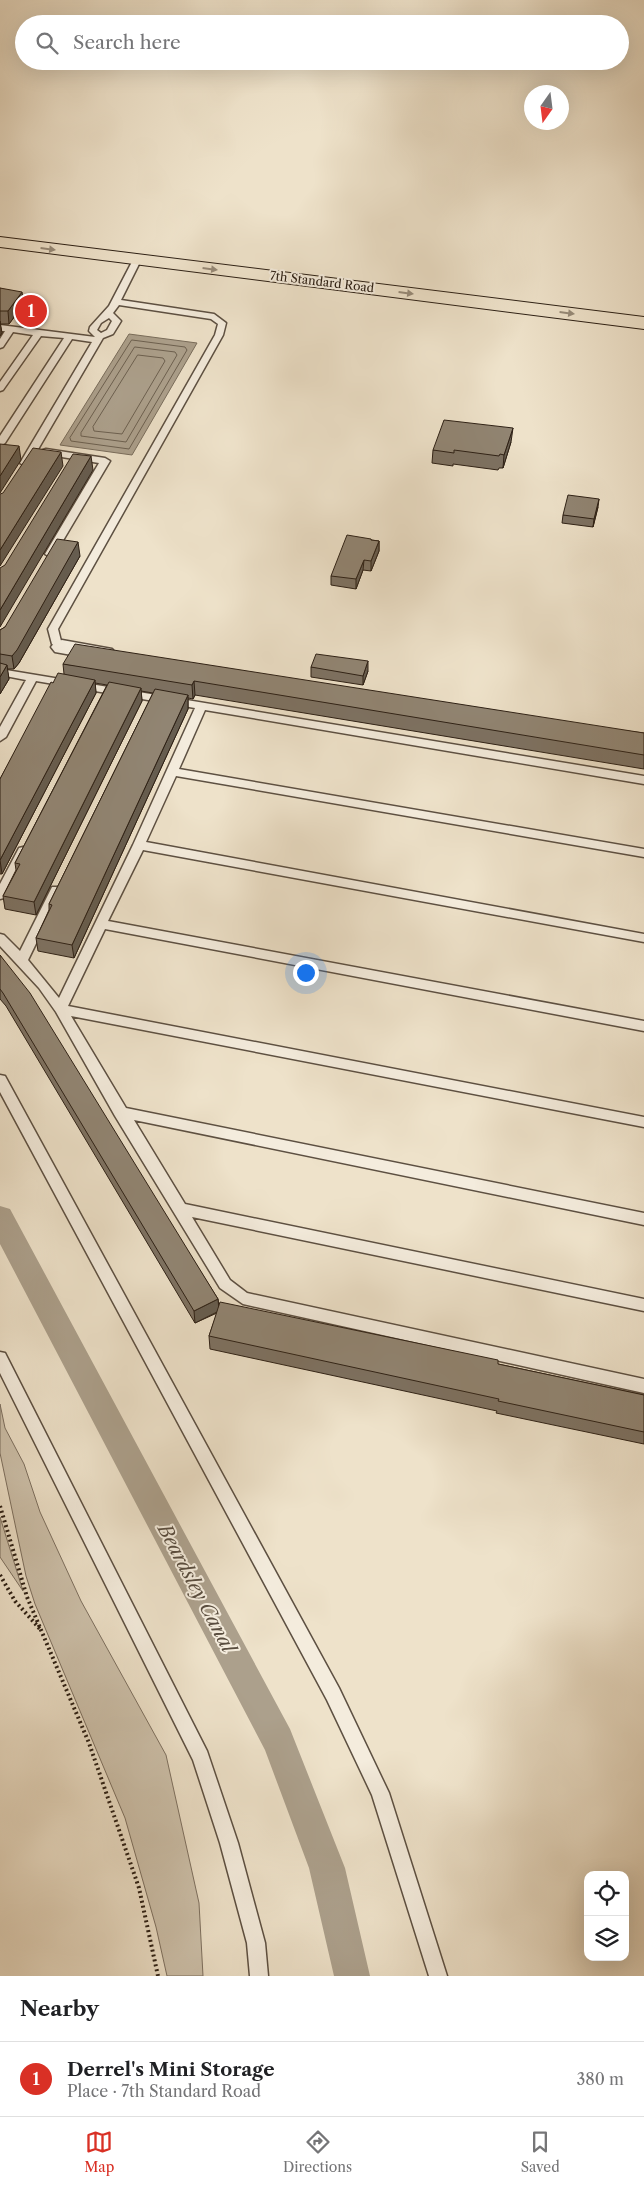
<!DOCTYPE html>
<html lang="en">
<head>
<meta charset="utf-8">
<style>
	:root { --surface:#fff; --page:#f6f6f6; --text:#202124; --muted:#757577; --line:#e0e0e0; --accent:#d93025 }
	body { margin:0; font-family:"Libre Caslon Text",serif; background:var(--page); color:var(--text) }
	.controls { position:absolute; right:15px; bottom:15px; display:grid; overflow:hidden; border-radius:10px; box-shadow:0 5px 20px #0002 }
	.controls button { width:45px; height:45px; display:grid; place-items:center; padding:0; border:0; border-bottom:1px solid var(--line); background:var(--surface); color:var(--text); font:25px sans-serif }
	.compass { position:absolute; left:524px; top:85px; width:45px; height:45px; border-radius:50%; background:var(--surface); box-shadow:0 5px 20px #0002; rotate:194deg }
	.you { position:absolute; left:305px; top:972px; width:18px; height:18px; margin:-12px; border:4px solid #fff; border-radius:50%; background:#1a73e8; box-shadow:0 0 0 8px #1a73e833 }
	.badge { display:grid; place-items:center; width:32px; height:32px; border-radius:50%; background:var(--accent); color:#fff; font-size:16px; font-weight:700 }
	.pin { position:absolute; translate:-50% -50%; border:2px solid #fff; box-shadow:0 1px 5px #0006 }
	.list { margin:0; padding:0; list-style:none }
	h2 { display:flex; justify-content:space-between; align-items:center; height:65px; margin:0; padding:0 20px; font-size:21px }
	h2 small { font-size:16px; font-weight:400; color:var(--muted) }
	.list li { display:grid; grid-template-columns:32px 1fr auto; gap:15px; align-items:center; box-sizing:border-box; height:75px; padding:0 20px; border-top:1px solid var(--line) }
	.list b { display:block; font-size:19px; white-space:nowrap }
	.list p { margin:0; font-size:16px; white-space:nowrap; color:var(--muted) }
	.list em { font-size:16px; font-style:normal; color:var(--muted) }
	.icon { flex:none; width:28px; height:28px; fill:none; stroke:currentColor; stroke-width:2; stroke-linecap:round; stroke-linejoin:round }
	.map { position:relative; flex:none; width:644px; height:1976px; overflow:hidden }
	.search { position:absolute; background:var(--surface); box-shadow:0 5px 20px #0002; left:15px; right:15px; top:15px; height:55px; display:flex; align-items:center; gap:12px; box-sizing:border-box; padding:0 18px; border-radius:28px; color:var(--muted); font-size:19px }
	.sheet { height:140px; background:var(--surface) }
	nav { display:flex; justify-content:space-around; align-items:center; box-sizing:border-box; height:70px; border-top:1px solid var(--line); background:var(--surface); font-size:14px; color:var(--muted) }
	nav a { display:grid; justify-items:center; gap:2px }
	nav .on { color:var(--accent) }
	.map>svg:first-child { display:block }
	.green { fill:#cdc1ab; stroke:#7d7060 }
	.water { fill:#aca08c; stroke:#796d5c }
	.lines { fill:none; stroke-linecap:round; stroke-linejoin:round }
	.shore { stroke:#6c6050; stroke-width:1 }
	.canal { fill:#aca08c; fill-rule:evenodd }
	.service-casing { stroke:#5d5042; stroke-width:3 }
	.minor-casing { stroke:#5d5042; stroke-width:3 }
	.primary-casing { stroke:#2d2015; stroke-width:2 }
	.path { stroke:#2d2015; stroke-width:4; stroke-dasharray:2 3; stroke-linecap:butt }
	.service { fill:#f4ecdd; fill-rule:evenodd }
	.minor { fill:#f4ecdd; fill-rule:evenodd }
	.primary { fill:#eee2ca; fill-rule:evenodd }
	.wall { fill:#7d7263; stroke:#2d2015 }
	.shaded-wall { fill:#665d50; stroke:#2d2015 }
	.building { fill:#918573; stroke:#2d2015 }
	.oneway { fill:#978b79 }
	.labels { text-anchor:middle; stroke-width:4; stroke-linejoin:round; paint-order:stroke }
	.far-street-label { font-size:12px; fill:#2d2015; stroke:#f4ecdd }
	.near-water-label { font-size:19px; font-style:italic; fill:#594d3f; stroke:#f4ecdd }
</style>
</head>
<body>
<div class="map">
<svg width="644" height="1976" viewBox="0 0 644 1976">
	<rect width="100%" height="100%" fill="#eee2ca"/>
	<filter id="stains"><feTurbulence type="fractalNoise" baseFrequency=".004" numOctaves="4"/><feColorMatrix values="0 0 0 0 .2 0 0 0 0 .09 0 0 0 0 .02 0 0 0 .5 -.17"/></filter>
	<radialGradient id="worn" r=".72"><stop offset=".6" stop-color="#630" stop-opacity="0"/><stop offset="1" stop-color="#630" stop-opacity=".3"/></radialGradient>
	<path class="green" d="M0,1404L5,1428L24,1464L40,1512L81,1601L166,1755L199,1903L203,1976H167L156,1927L125,1818L35,1604L26,1576L0,1453Z
		M0,1517L23,1591L0,1557Z"/>
	<path class="water" d="M129,334L197,343L132,455L60,445Z"/>
	<g class="lines">
		<path class="shore" d="M132,340L185,347L187,350L129,449L71,441L70,438Z
			M135,347L175,352L177,355L126,442L81,436V433Z
			M138,355L163,358L165,361L122,434L94,431L93,427Z"/>
		<path class="canal" d="M0,1206L10,1209L290,1729L345,1868L370,1976H334L309,1868L265,1750L0,1244Z"/>
		<g class="service-casing">
			<path id="service" d="M134,258L141,260L121,300L214,314L226,323L223,335L58,629L61,641L67,647L62,650L52,644L48,629L215,335L218,324L211,319L119,305L113,313L121,321L113,334L103,338L30,463L25,466L20,463L92,342L72,339L5,443L0,446V436L64,338L41,336L3,390L0,391V382L33,335L13,332L3,347L0,348V339L5,331H0V325L95,337L89,331L90,327L109,306ZM109,318L112,321L107,330L101,333L97,330L101,323Z
				M46,449L105,458L110,461L55,554L50,557L45,554L99,463L43,454V450Z
				M0,669L644,776V784L205,710L179,769L644,849V857L176,776L146,842L644,934V942L143,850L108,921L644,1021V1031L105,929L68,1006L644,1117V1127L71,1016L126,1108L644,1213V1225L134,1120L185,1204L644,1299V1311L192,1217L230,1280L247,1293L644,1379V1393L243,1304L220,1288L115,1116L56,1012L39,988L0,946V934L4,935L20,951L52,887H60L62,890L28,960L59,998L133,845L195,708L36,681L6,737L0,741V727L26,680L0,675Z
				M23,847L29,851L4,898L0,899V884L19,848Z
				M0,1075L5,1076L339,1688L389,1793L447,1976H429L372,1795L327,1700L0,1092Z
				M0,1352L5,1353L207,1751L238,1843L265,1943L268,1976H250L247,1943L220,1843L193,1760L0,1373Z"/>
		</g>
		<g class="minor-casing">
			<path id="minor" d="M62,640L112,649L116,654L112,659L105,661L55,652L51,647L55,642Z"/>
		</g>
		<g class="primary-casing">
			<path id="primary" d="M0,237L644,317V329L0,247Z"/>
		</g>
		<path class="path" d="M0,1506L27,1597L89,1743L139,1888L158,1976
			M0,1575L15,1601L40,1629"/>
		<use href="#service" class="service"/>
		<use href="#minor" class="minor"/>
		<use href="#primary" class="primary"/>
	</g>
	<path class="wall" d="M0,288L24,304L9,324H0L2,333L0,336Z
		M511,442L503,468H499L498,470L453,464V466L432,463L433,450Z
		M598,507L593,527L562,523L563,515Z
		M371,539V540L379,541V551L371,571L363,570L356,589L331,585V576Z
		M80,556L19,663L14,669H7L9,679L0,694V630L5,627Z
		M63,664L644,733V769L195,695L193,699L188,698V709L74,958L38,951L36,938L49,910V904L153,693L141,691L142,701L36,915L5,909L3,896L16,870L15,863L107,685L95,683L96,693L2,874H0V779L53,683L64,674Z
		M311,667L368,671L363,685L311,677Z
		M0,955L218,1299L219,1306L498,1364L644,1395V1444L496,1413L497,1411L210,1349L209,1336L217,1313L195,1323L6,1006L0,999Z"/>
	<path class="shaded-wall" d="M22,292L24,304L9,324L8,311Z
		M0,321L2,333L0,336Z
		M513,428L511,442L503,468L504,455Z
		M19,446L21,460L0,493V476Z
		M61,452L63,466L0,566V550Z
		M91,456L93,470L0,627V610Z
		M599,499L598,507L593,527L594,519Z
		M379,541V551L371,571V561Z
		M78,542L80,556L19,663L14,669L12,656Z
		M364,560L363,570L356,589V579Z
		M368,661V671L363,685V676Z
		M7,665L9,679L0,694V677Z
		M95,680L96,693L2,874L0,860Z
		M194,681L195,695L193,699L192,685Z
		M141,688L142,701L36,915L34,902Z
		M188,695V709L74,958L72,945Z
		M218,1299L219,1311L195,1323L194,1311Z"/>
	<path class="building" d="M0,288L22,292L8,311H0Z
		M444,420L513,428L504,455L500,454L499,456L454,450V453L433,450Z
		M0,444L19,446L0,476Z
		M33,448L61,452L0,550V494L3,493Z
		M73,454L91,456L0,610V568L5,565Z
		M568,495L599,499L594,519L563,515Z
		M347,535L371,539V540L379,541L371,561L364,560L356,579L331,576Z
		M57,539L78,542L17,650L12,656L0,654V630L5,627Z
		M75,644L644,733V755L194,681L192,685L63,664Z
		M316,654L368,661L363,676L311,667Z
		M0,663L7,665L0,677Z
		M58,673L95,680L0,860V779L51,682L53,683Z
		M109,682L141,688L34,902L3,896L20,864L15,863Z
		M155,689L188,695L72,945L36,938L52,905L49,904Z
		M0,955L30,993L218,1299L194,1311L3,993L0,989Z
		M220,1302L498,1360V1364L644,1395V1432L498,1401L499,1399L209,1336Z"/>
	<defs><path id="oneway-solid" d="M-6-.8H1V-3.2L6.5 0L1 3.2V.8H-6Z" transform="scale(1.25)"/></defs>
	<g class="oneway">
		<use href="#oneway-solid" transform="translate(48 249) rotate(7)"/>
		<use href="#oneway-solid" transform="translate(210 269) rotate(7)"/>
		<use href="#oneway-solid" transform="translate(406 293) rotate(7)"/>
		<use href="#oneway-solid" transform="translate(567 313) rotate(7)"/>
	</g>
	<g class="labels">
		<g class="far-street-label">
			<text transform="translate(322 282) rotate(7)" y="4">7th Standard Road</text>
		</g>
		<g class="near-water-label">
			<text transform="translate(197 1588) rotate(62)" y="7">Beardsley Canal</text>
		</g>
	</g>
	<rect width="100%" height="100%" filter="url(#stains)"/>
	<rect width="100%" height="100%" fill="url(#worn)"/>
</svg>
<div class="controls">
<button><svg class="icon" aria-label="locate" viewBox="0 0 24 24"><circle cx="12" cy="12" r="6"/><path d="M12 2v4M12 18v4M2 12h4M18 12h4"/></svg></button>
<button><svg class="icon" aria-label="layers" viewBox="0 0 24 24"><path d="M12 4l9 5-9 5-9-5zM3 14l9 5 9-5"/></svg></button>
</div>
<svg class="compass" viewBox="-18 -18 36 36"><path d="M0-13l5 13h-10z" fill="#e53935"/><path d="M0 13l5-13h-10z" fill="#757577"/></svg>
<div class="you"></div>
<div class="pin badge" style="left:31px;top:311px">1</div>
<div class="search"><svg class="icon" aria-label="search" viewBox="0 0 24 24"><circle cx="10" cy="10" r="6"/><path d="M15 15l6 6"/></svg>Search here</div>
</div>
<section class="sheet">
<h2>Nearby<small></small></h2>
<ul class="list">
<li><span class="badge">1</span><div><b>Derrel's Mini Storage</b><p>Place · 7th Standard Road</p></div><em>380 m</em></li>
</ul>
</section>
<nav>
<a class="on"><svg class="icon" aria-label="map" viewBox="0 0 24 24"><path d="M3 6l6-2 6 2 6-2v14l-6 2-6-2-6 2zM9 4v14M15 6v14"/></svg>Map</a>
<a><svg class="icon" aria-label="directions" viewBox="0 0 24 24"><path d="M12 3l9 9-9 9-9-9zM9 14v-3h6M13 9l2 2-2 2"/></svg>Directions</a>
<a><svg class="icon" aria-label="saved" viewBox="0 0 24 24"><path d="M7 4h10v16l-5-4-5 4z"/></svg>Saved</a>
</nav>
</body>
</html>
